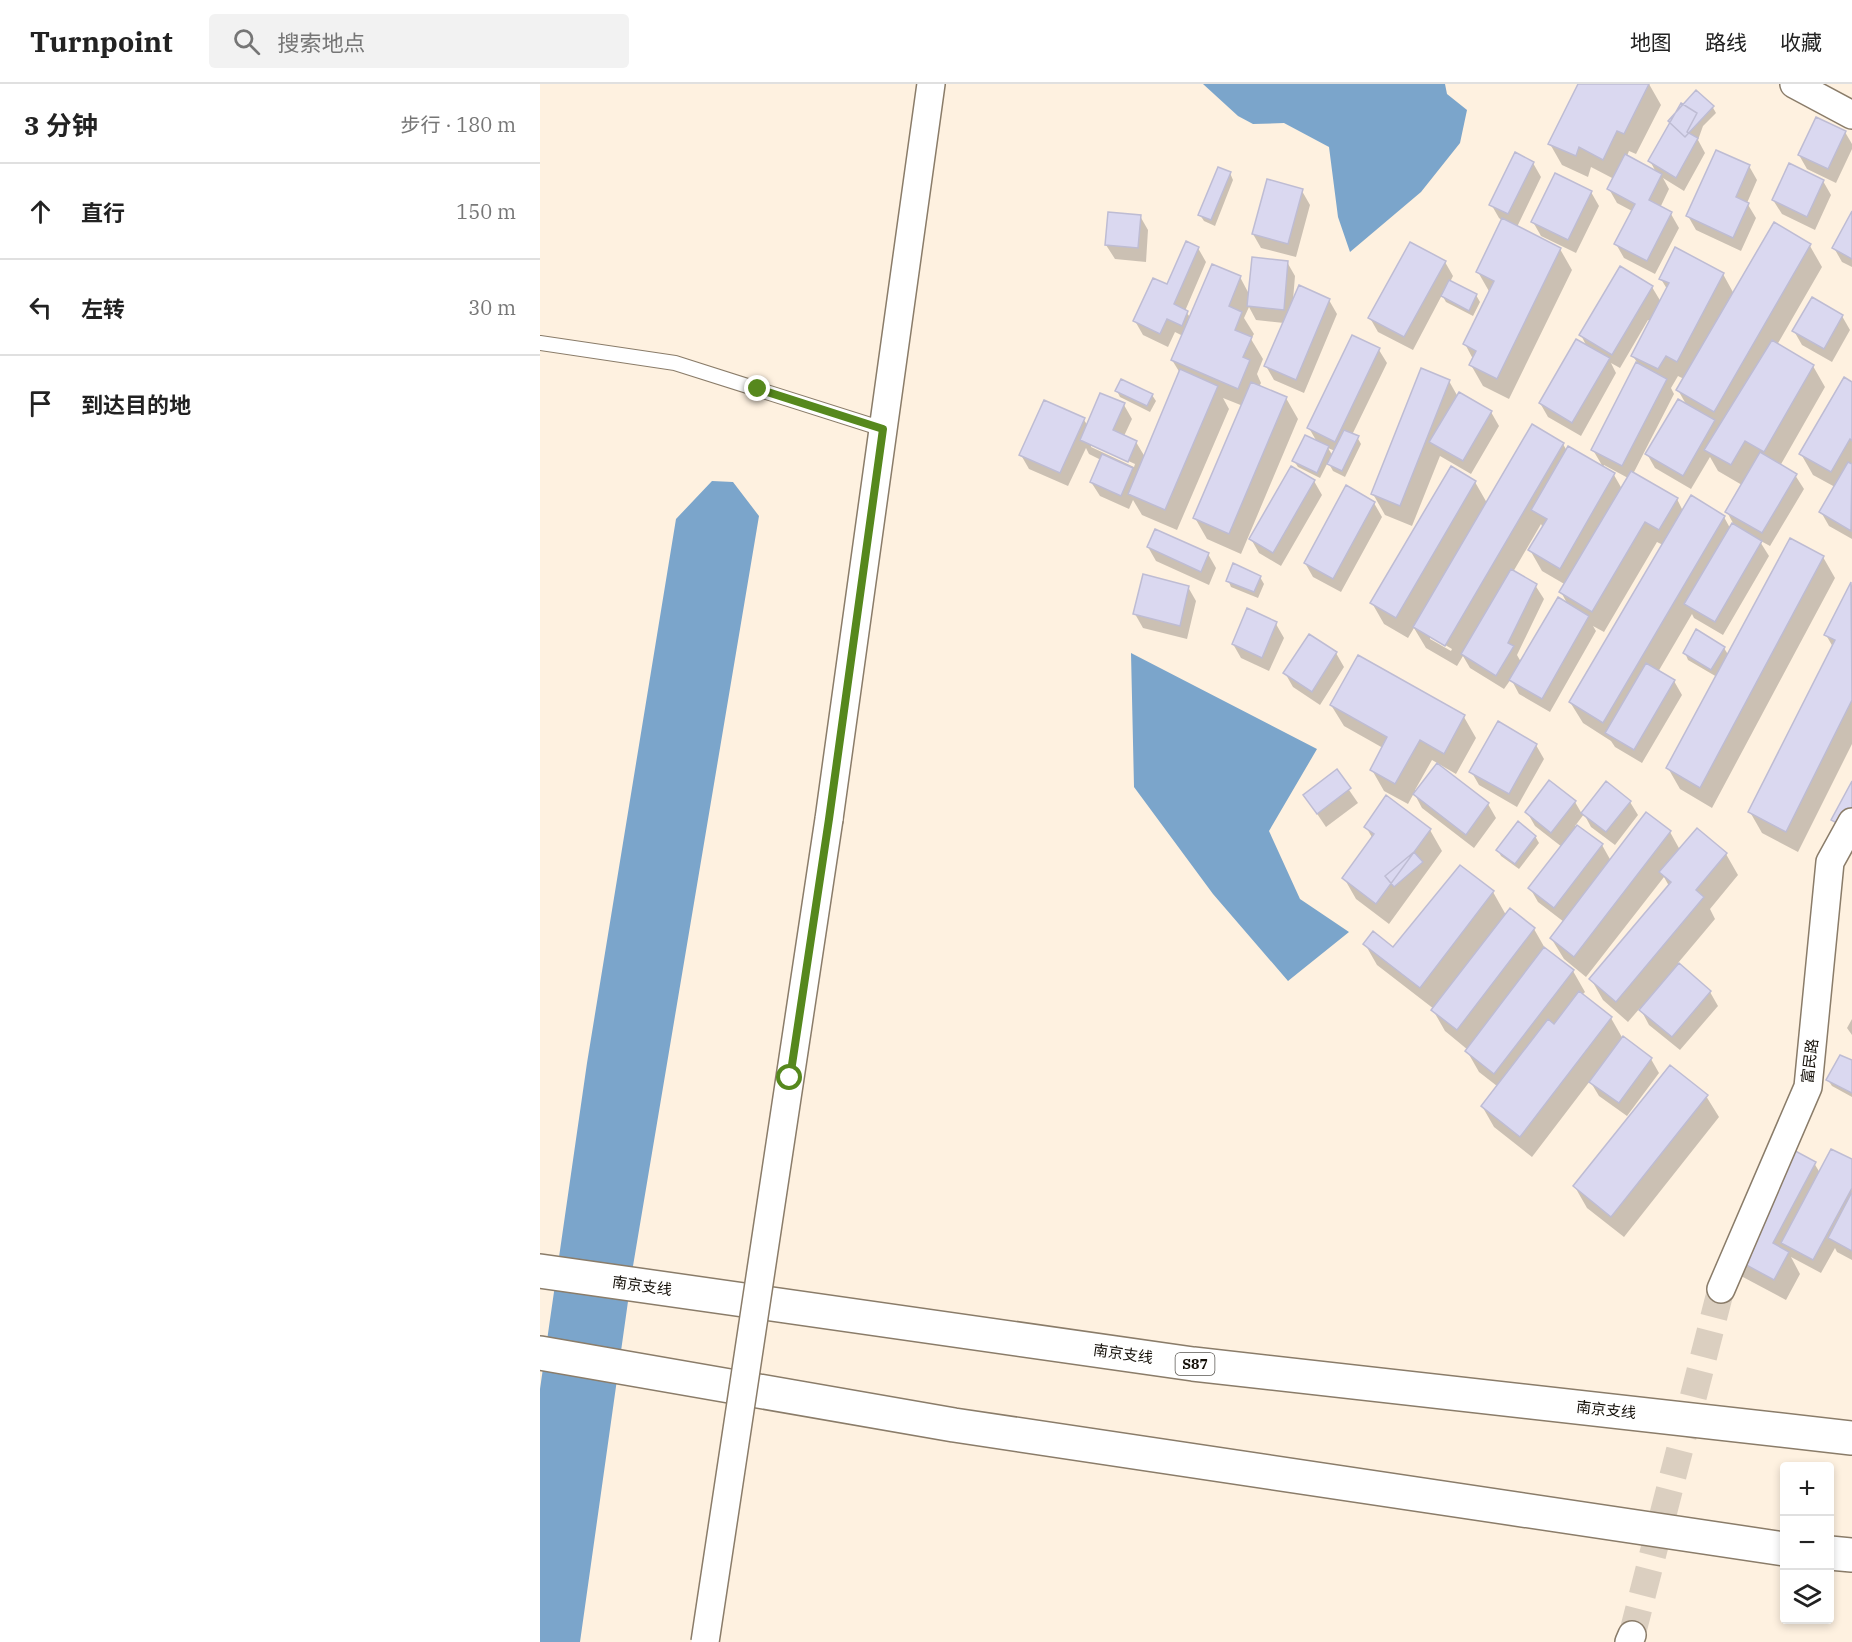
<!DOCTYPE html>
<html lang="zh">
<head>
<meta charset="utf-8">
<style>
	:root { --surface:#fff; --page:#f2f2f2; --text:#222; --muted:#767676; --line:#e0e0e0 }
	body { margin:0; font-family:"IBM Plex Serif","Noto Sans SC",serif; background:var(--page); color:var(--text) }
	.controls { position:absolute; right:18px; bottom:18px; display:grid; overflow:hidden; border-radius:6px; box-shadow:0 3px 9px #0003 }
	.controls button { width:54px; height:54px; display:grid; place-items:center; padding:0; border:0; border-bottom:2px solid var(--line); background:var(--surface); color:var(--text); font:30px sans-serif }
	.stop { position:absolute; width:18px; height:18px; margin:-14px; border:4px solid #56881d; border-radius:50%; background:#fff }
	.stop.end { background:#56881d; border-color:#fff; box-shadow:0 2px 6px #0008 }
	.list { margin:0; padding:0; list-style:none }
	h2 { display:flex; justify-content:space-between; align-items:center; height:78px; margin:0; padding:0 24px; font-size:26px }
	h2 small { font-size:20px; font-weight:400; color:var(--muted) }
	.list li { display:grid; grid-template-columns:39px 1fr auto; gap:18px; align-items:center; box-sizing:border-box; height:96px; padding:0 24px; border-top:2px solid var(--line) }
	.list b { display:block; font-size:22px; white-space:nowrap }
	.list em { font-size:20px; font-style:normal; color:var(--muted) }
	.icon { flex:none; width:33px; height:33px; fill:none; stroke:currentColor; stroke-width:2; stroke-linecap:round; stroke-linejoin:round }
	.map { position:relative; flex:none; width:1312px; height:1558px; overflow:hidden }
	header { display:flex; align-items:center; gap:36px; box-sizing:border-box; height:84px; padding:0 30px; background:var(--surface); border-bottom:2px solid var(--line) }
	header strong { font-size:28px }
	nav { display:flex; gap:33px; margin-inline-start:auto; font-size:21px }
	.search { width:420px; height:54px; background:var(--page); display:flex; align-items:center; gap:15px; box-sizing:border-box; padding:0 21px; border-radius:6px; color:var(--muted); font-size:22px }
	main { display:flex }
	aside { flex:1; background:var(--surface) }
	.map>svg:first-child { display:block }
	.water { fill:#7ba5cb }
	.shadow { fill:#0003; fill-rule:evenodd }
	.building { fill:#dad8f0; stroke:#bebcd3; stroke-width:1.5 }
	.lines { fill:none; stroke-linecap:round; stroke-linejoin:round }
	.street-tunnel { stroke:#dbcfc0; stroke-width:27; stroke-dasharray:27 14; stroke-linecap:butt }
	.lane-casing { stroke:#8a7c69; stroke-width:16 }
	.street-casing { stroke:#8a7c69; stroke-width:30 }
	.highway-casing { stroke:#8a7c69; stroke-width:36 }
	.lane { stroke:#fff; stroke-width:14 }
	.street { stroke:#fff; stroke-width:27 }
	.highway { stroke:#fff; stroke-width:33 }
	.street-bridge-casing { stroke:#8a7c69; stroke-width:30; stroke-linecap:butt }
	.street-bridge { stroke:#fff; stroke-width:27 }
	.route { stroke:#56881d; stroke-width:8 }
	.labels { text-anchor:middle; stroke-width:4.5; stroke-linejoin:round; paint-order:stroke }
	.shield { fill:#fff; stroke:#5a5752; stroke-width:1.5 }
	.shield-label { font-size:14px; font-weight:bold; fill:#140f08 }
	.street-label { font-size:15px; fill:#140f08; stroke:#fff }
</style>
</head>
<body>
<header>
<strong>Turnpoint</strong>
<div class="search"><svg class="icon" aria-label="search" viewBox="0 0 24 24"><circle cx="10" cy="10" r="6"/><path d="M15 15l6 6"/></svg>搜索地点</div>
<nav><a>地图</a><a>路线</a><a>收藏</a></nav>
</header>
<main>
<aside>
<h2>3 分钟<small>步行 · 180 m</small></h2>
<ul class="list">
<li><svg class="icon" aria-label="ahead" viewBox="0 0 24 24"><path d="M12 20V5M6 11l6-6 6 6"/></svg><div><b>直行</b></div><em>150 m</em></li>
<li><svg class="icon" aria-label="left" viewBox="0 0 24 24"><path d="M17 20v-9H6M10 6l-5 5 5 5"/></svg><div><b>左转</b></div><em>30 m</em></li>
<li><svg class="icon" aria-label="arrive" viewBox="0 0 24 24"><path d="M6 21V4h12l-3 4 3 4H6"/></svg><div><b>到达目的地</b></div></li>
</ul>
</aside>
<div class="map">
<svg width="1312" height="1558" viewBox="0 0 1312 1558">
	<rect width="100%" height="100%" fill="#fef1e0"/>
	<path class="water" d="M663,0H905L907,10L927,26L920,59L881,108L810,168L798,133L789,63L744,39L713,40L698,32Z
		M172,397L193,398L219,432L93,1182L40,1558H0V1305L47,979L136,435Z
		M591,569L777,665L729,747L760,815L809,848L748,897L673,810L594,703Z"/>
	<path class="shadow" d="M1040,0H1109L1121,21L1096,70L1089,67L1087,72L1116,88L1110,77L1172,22L1176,29L1163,42L1158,56L1165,69L1144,107L1123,94L1129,105L1120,124L1131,130L1139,144L1115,190L1084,174L1076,160L1092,127L1077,119L1069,105L1074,95L1051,83L1048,93L1022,81L1010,60Z
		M1305,48L1312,60V65L1296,99L1267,85L1259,71Z
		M993,79L1001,93L977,143L1020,165L1032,186L969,315L943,302L931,281L933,275L925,260L950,209L938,188L963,137L959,134L951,120Z
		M1209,82L1217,96L1207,119L1216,134L1201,167L1156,146L1148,132Z
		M690,89L693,96L675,142L664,137L660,131Z
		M1283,97L1291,111L1275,146L1242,130L1233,116Z
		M762,107L770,121L756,173L721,164L713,150Z
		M1051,108L1059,122L1036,169L1001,152L993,138Z
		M1312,130V183L1302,178L1294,164Z
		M600,132L608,146L606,178L575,175L566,161Z
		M1234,140L1270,162L1282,183L1237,261L1273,282L1285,303L1240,382L1255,391L1264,405L1230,462L1219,456L1229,472L1183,551L1154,534L1152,530L1118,588L1134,597L1142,611L1102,679L1075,663L1071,657L1043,639L1030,618L1123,461L1117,458L1064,548L1053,542L1056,547L1010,628L979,610L971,595L964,605L930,584L923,572L917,582L886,564L874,544L868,554L844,540L832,519L935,398L947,419L1023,360L1027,367L1029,364L1074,391L1082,405L1088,394L1064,381L1063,383L1053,366L1098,280L1093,272L1111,237L1108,236L1080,284L1071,279L1076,289L1041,352L1008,333L1000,319L1047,263L1041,251L1112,203L1121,218L1127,205L1121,195L1183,190L1194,210ZM1138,292L1144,295L1138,306L1147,322L1107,370L1115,384L1151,405L1170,373L1178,387L1202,401L1187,428L1193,439L1190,444L1184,433L1143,427L1137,415L1093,390L1134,310L1131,304ZM1001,440L1003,444L990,466L1002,487L1026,501L1021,508L1028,521L981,578L977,571L1004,515L995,501L973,488ZM890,552L912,565L911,567L890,555Z
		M658,164L666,178L645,227L650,233L700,193L709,210L747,178L755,192L753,216H789L797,230L764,309L734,296L726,282L744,239L716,236L709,223L704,234L714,250L711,255L723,275L717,290L721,299L719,303L746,314L758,335L701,470L667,455L655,434L703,322L683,314L689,325L637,446L602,431L593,416L589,425L560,412L551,398L561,376L549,370L546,364L528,402L489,385L481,371L544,336L548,342L584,321L592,335L584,352L596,358L605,373L640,289L632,276L643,252L635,248L628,263L603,251L595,237ZM551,360L595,380L594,383L551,363Z
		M905,178L913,192L910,198L936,211L940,218L933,232L906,218L902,211L873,266L838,248L830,234Z
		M1273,215L1302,232L1310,246L1292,278L1262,261L1254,247Z
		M839,266L847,279L812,351L817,353L821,360L805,393L793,387L788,378L780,394L758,383L754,377L777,358L769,344ZM788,364L795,367L793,372Z
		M1304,295L1312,299V455L1289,442L1281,428L1295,403L1273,391L1261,370Z
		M909,297L918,313L951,328L959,342L931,390L900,372L872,442L845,431L833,410Z
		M577,307L612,311L616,317L610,328L580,313Z
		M774,397L782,411L741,482L719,469L711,455Z
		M834,419L842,433L801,508L773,493L765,479Z
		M608,463L668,470L676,484L669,501L616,477Z
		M1283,473L1295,494L1172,724L1140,705L1128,684L1177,593L1148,576L1145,569L1184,564L1189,572Z
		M720,493L724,500L718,514L691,503L688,496Z
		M1312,500V660L1258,768L1222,749L1210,728L1293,563L1286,551Z
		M648,503L656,517L647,555L603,544L595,530Z
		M736,540L744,554L729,587L701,574L693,560Z
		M796,569L804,583L780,621L753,603L745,589Z
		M791,621L924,633L936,654L916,690L892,676L875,706L948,720L956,734L934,764L882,724L874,709L868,720L844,707L832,686L843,664L804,642Z
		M996,661L1004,675L977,723L939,701L931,687Z
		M796,687L818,719L786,743L765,712Z
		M1066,699L1090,718L1098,731L1075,761L1051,743L1044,730L1035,742L1062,761L1071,777L1130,748L1140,766L1186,770L1198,791L1170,825L1175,835L1138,879L1170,908L1178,922L1140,966L1109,941L1100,924L1088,938L1063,916L1051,895L1129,802L1124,793L1046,893L1024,875L1011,854L1024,838L998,818L990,804L1022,763L995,742L987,728L1035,718L1042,730Z
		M826,743L890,746L902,767L849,840L816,815L804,794L833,755Z
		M995,752L999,759L979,785L961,772L958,766Z
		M953,808L966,831L994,845L1006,866L1033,887L1045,908L1042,911L1071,934L1083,955L1111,975L1119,989L1087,1032L1059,1012L1050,997L992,1073L954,1043L942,1022L957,1002L939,988L927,967L928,966L905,947L893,926L894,925L837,881L825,860L854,865Z
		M1312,935V951L1307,944Z
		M1301,973L1312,978V1013L1292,1002L1288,996Z
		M1166,1012L1179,1033L1084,1153L1047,1124L1035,1103Z
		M1292,1067L1312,1077V1176L1297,1168L1295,1164L1281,1189L1251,1173L1260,1190L1246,1216L1201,1192L1189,1171L1274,1079L1280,1089Z"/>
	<path class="building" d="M1038,0H1109L1084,50L1077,47L1063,76L1039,63L1036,72L1008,60Z
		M1156,6L1174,22L1145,53L1128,37Z
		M1141,19L1157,29L1147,48L1158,54L1136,94L1108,77Z
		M1276,33L1306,47L1288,85L1258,71Z
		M1176,66L1210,81L1196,113L1209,119L1193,154L1146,132Z
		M975,68L994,78L968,130L949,121Z
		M1085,70L1122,90L1109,116L1132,128L1107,177L1074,160L1095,120L1067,105Z
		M1249,79L1284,96L1267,133L1232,116Z
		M678,83L691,88L671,136L658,131Z
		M1015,89L1052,107L1028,156L991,138Z
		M727,95L763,105L748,160L712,150Z
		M1312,127V175L1292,164Z
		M568,128L601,131L598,164L565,161Z
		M962,134L1021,164L957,295L929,281L936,267L923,260L954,197L936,188Z
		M1234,138L1271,160L1174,328L1136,306Z
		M646,157L659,163L634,220L648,227L642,242L627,235L620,250L593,237L613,194L627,200Z
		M870,158L906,177L864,253L828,234Z
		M1135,163L1184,189L1137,278L1126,272L1118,285L1091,272L1129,199L1119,195Z
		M712,173L748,177L744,226L707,222Z
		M672,180L701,192L689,222L702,228L695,246L712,253L703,273L710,276L698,305L631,276Z
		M1080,182L1113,202L1072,271L1039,251Z
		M909,196L937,210L929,227L901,212Z
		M759,201L790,215L756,296L724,282Z
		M1272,213L1303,231L1284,265L1252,247Z
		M812,251L840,264L795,358L767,344Z
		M1036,255L1070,274L1032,339L999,319Z
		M1232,256L1274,281L1224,368L1205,357L1191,381L1164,366Z
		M1096,278L1127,295L1082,382L1051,366Z
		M881,284L910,296L860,422L831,410Z
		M640,285L678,302L625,426L588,410Z
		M1304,293L1312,298V357L1310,355L1291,388L1259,370Z
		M581,295L613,310L607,322L575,307Z
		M711,298L747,313L689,450L653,434Z
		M919,308L952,327L923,377L889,358Z
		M560,309L585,319L573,346L597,357L588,378L540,356Z
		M1138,315L1175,336L1143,392L1105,370Z
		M504,316L545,334L520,389L479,371Z
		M992,340L1024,359L905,562L873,543Z
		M804,346L819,352L802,387L787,380Z
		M765,351L789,362L777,389L752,377Z
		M1028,362L1075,389L1020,485L988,466L1007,435L991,426Z
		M1220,368L1257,390L1222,449L1185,428Z
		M562,370L593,384L581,412L550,398Z
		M1308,378L1312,380L1311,447L1279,428Z
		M751,382L775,396L733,469L709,455Z
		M911,382L936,397L856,534L830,519Z
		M1091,387L1138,414L1119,446L1105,438L1052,528L1019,508Z
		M806,401L835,418L793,495L764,479Z
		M1151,411L1185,432L1063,639L1029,618Z
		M1192,439L1222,457L1175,538L1144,520Z
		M615,445L669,469L661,488L607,463Z
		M1250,454L1284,472L1160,704L1126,684Z
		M693,479L721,492L714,508L686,497Z
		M971,485L997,500L968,559L974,562L956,592L921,570Z
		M603,490L649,502L640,542L593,530Z
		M1311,498L1312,616L1246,748L1208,728L1295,556L1284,551Z
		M1018,513L1049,532L1002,615L969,596Z
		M707,524L737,538L722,574L692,560Z
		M1156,545L1185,563L1171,586L1143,569Z
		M769,550L797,568L772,608L743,589Z
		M818,571L925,631L904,670L880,656L855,700L830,686L847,653L790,621Z
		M1106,579L1135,596L1094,666L1065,649Z
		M958,637L997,660L969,710L929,688Z
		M897,679L949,719L926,751L873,710Z
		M797,685L811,704L777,730L763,711Z
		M1009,696L1036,717L1011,749L985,728Z
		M1066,697L1091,717L1066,748L1041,729Z
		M1312,697V747L1291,736Z
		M846,711L891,745L836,820L802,794L834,750L824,743Z
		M1106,728L1131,747L1034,873L1010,854Z
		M978,737L996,752L975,780L956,766Z
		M1037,741L1063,760L1014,824L988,804Z
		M1157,744L1187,769L1156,806L1164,813L1076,918L1049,895L1131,798L1119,788Z
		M874,768L883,778L854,803L845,792Z
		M920,781L954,807L880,904L823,860L833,847L853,863Z
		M970,824L995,844L917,946L891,926Z
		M1004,863L1034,886L954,990L925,967Z
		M1139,879L1171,907L1132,953L1099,926Z
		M1039,907L1072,933L980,1053L941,1022L1008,935L1014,940Z
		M1083,952L1112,974L1079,1019L1049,998Z
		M1300,971L1312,976V1009L1286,996Z
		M1130,981L1168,1011L1071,1133L1033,1102Z
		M1246,1062L1276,1078L1233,1159L1249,1168L1234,1196L1188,1171Z
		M1291,1065L1312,1075V1104L1273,1176L1241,1159Z
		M1312,1108V1167L1288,1154Z"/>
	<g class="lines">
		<path class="street-tunnel" d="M1092,1551L1181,1205"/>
		<g class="lane-casing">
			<path id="lane" d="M0,259L135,279L343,345"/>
		</g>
		<g class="street-casing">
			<path id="street" d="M1254,0L1312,31
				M289,735L391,0
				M1181,1205L1268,1003L1290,778L1312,738
				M1089,1558L1092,1551"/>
		</g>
		<g class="highway-casing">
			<path id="highway" d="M0,1187L653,1280L1312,1354
				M0,1269L414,1341L1244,1465
				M1290,1469L1312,1471"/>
		</g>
		<use href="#lane" class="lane"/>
		<use href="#street" class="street"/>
		<use href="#highway" class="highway"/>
		<g class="street-bridge-casing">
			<path id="street-bridge" d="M165,1558L289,735"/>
		</g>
		<use href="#street-bridge" class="street-bridge"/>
	</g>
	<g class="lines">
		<path class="route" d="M218,305L343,345L289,735L250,994"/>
	</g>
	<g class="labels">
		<rect class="shield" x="635.5" y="1269" width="39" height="22" rx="4.5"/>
		<g class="shield-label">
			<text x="655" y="1285">S87</text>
		</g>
		<g class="street-label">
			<text transform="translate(1270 977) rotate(-83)" y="5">富民路</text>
			<text transform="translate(102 1202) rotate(8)" y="5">南京支线</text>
			<text transform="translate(583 1270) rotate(8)" y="5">南京支线</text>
			<text transform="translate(1066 1326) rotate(6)" y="5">南京支线</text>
		</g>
	</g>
</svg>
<div class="controls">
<button>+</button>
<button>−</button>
<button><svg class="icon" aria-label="layers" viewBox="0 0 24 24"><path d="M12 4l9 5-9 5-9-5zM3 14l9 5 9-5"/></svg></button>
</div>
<div class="stop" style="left:250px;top:994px"></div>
<div class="stop end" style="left:218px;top:305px"></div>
</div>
</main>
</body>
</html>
